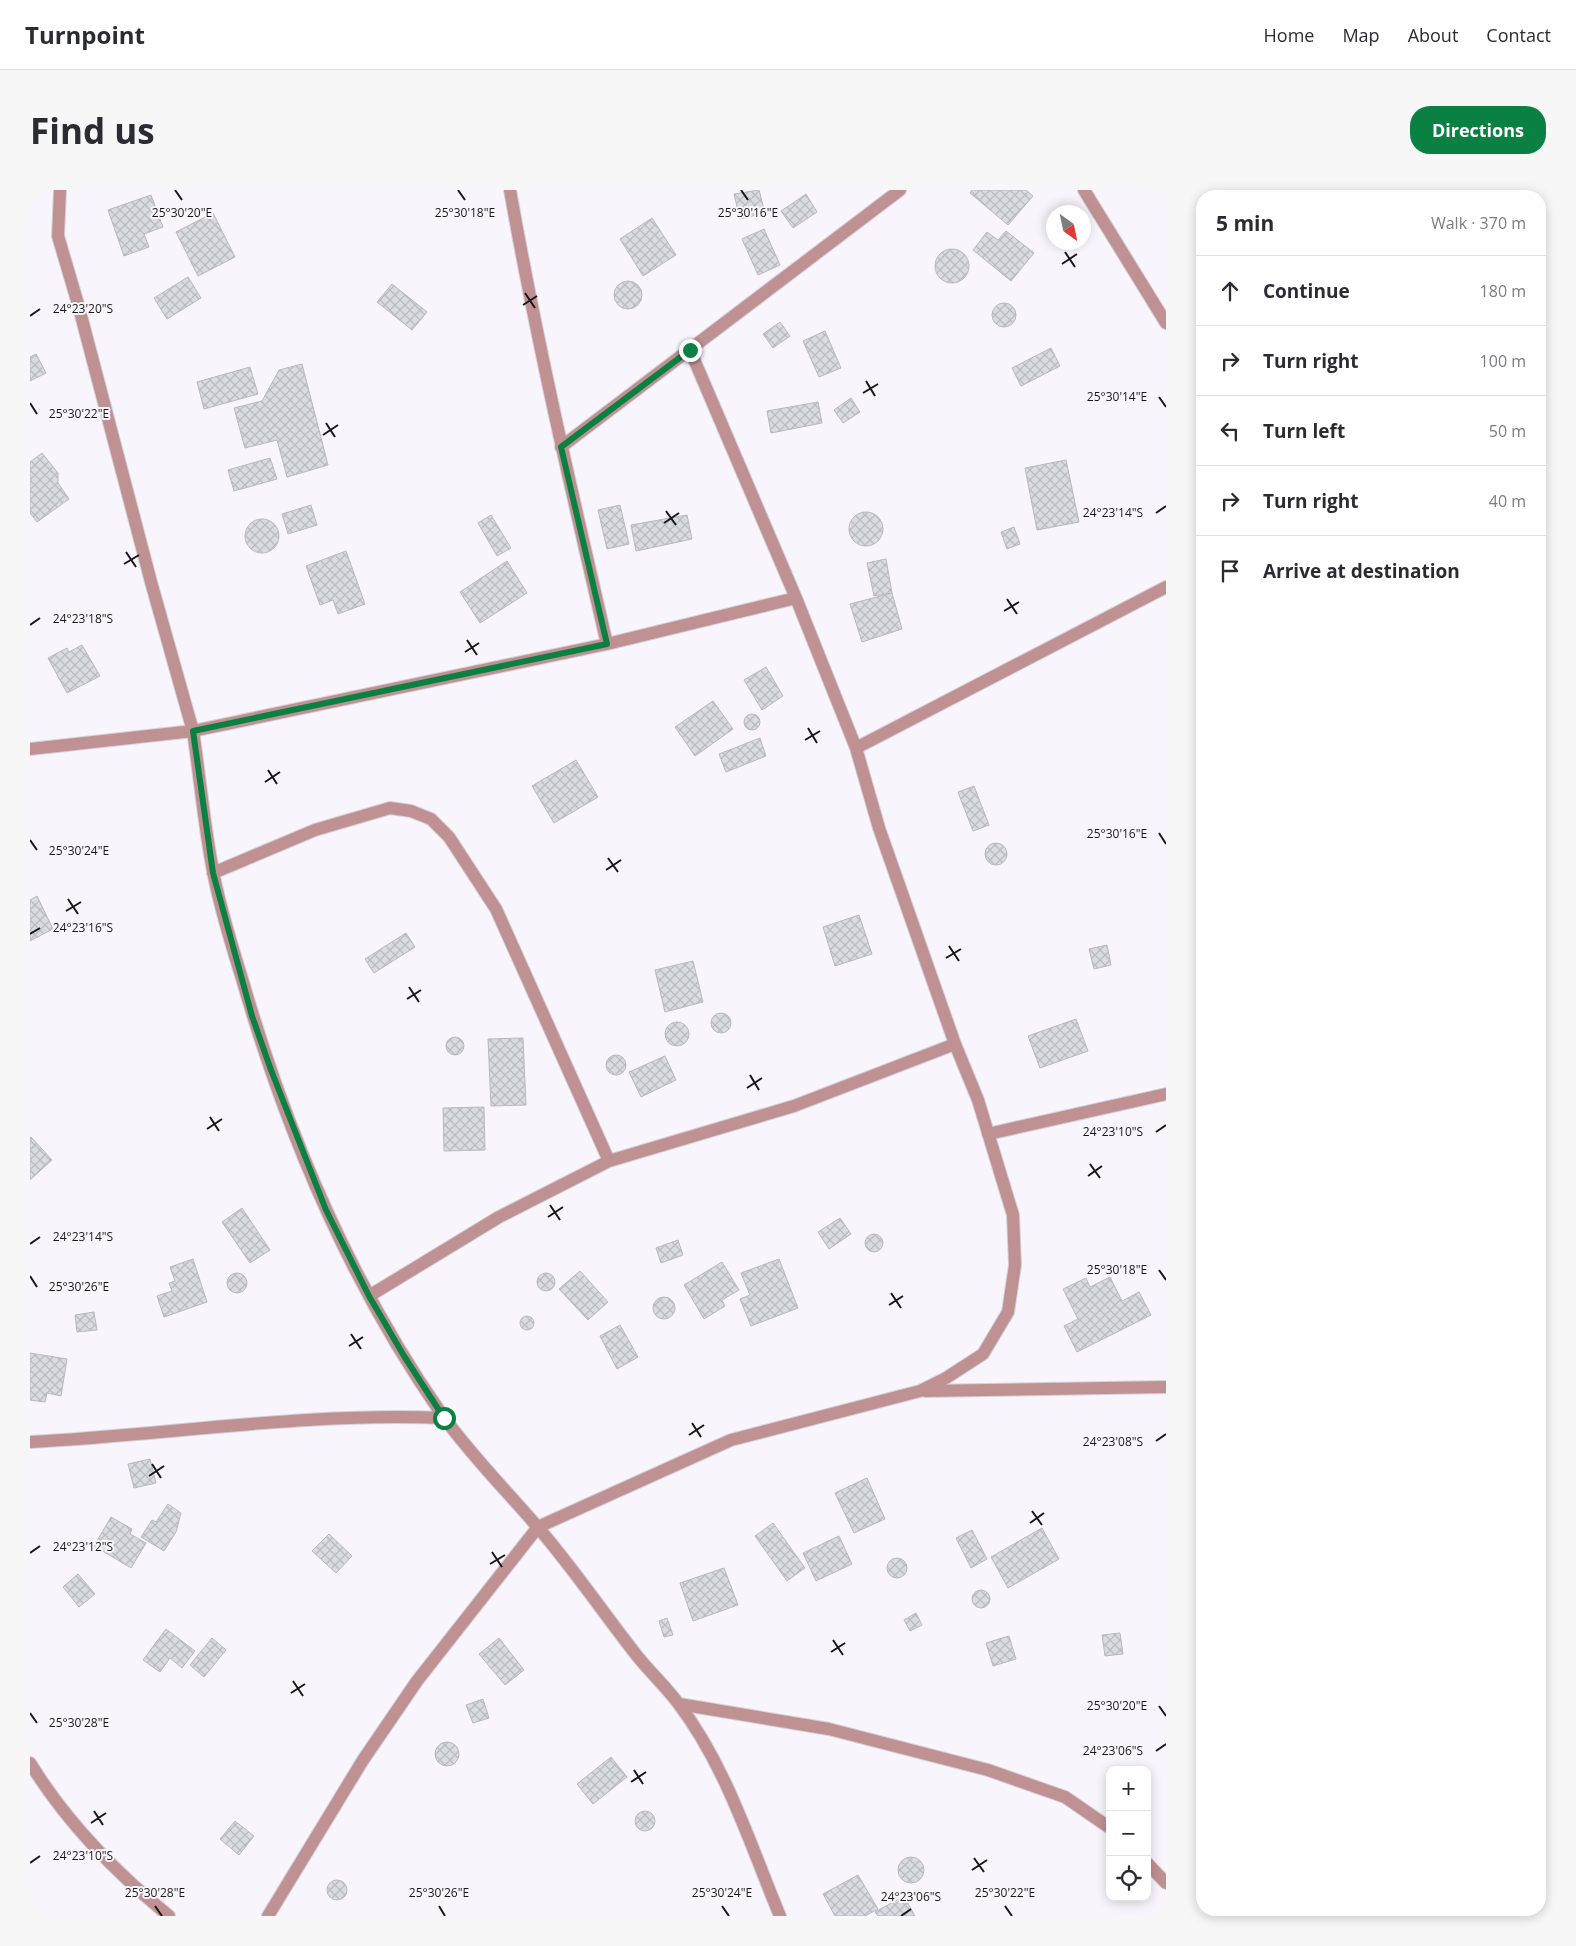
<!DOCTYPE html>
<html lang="en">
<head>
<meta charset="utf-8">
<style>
	:root { --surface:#fff; --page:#f7f7f7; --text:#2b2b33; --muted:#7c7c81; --line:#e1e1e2; --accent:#0b8043 }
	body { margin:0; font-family:"Open Sans",sans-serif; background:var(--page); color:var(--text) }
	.controls { position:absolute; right:15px; bottom:15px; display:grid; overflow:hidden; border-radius:10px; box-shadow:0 2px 12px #0003 }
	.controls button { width:45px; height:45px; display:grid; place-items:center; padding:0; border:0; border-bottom:1px solid var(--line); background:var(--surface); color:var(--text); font:25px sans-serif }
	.compass { position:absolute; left:1016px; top:15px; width:45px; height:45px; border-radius:50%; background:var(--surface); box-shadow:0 2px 12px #0003; rotate:147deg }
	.stop { position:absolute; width:15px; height:15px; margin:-11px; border:4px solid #0b8043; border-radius:50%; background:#fff }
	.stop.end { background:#0b8043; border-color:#fff; box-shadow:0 1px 5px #0008 }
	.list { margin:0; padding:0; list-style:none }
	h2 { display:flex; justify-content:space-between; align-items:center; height:65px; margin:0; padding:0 20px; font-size:21px }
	h2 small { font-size:16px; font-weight:400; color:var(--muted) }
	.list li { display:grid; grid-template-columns:32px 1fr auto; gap:15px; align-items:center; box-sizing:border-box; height:70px; padding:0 20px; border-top:1px solid var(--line) }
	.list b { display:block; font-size:19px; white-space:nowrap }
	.list em { font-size:16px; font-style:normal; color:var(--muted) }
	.icon { flex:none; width:28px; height:28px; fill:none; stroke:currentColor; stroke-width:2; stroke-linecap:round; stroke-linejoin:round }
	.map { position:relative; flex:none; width:1136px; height:1726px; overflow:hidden; border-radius:20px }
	header { display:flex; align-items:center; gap:30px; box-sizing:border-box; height:70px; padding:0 25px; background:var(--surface); border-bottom:1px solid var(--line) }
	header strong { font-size:24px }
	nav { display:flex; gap:28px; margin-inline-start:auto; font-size:18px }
	.intro { display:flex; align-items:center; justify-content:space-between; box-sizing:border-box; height:120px; padding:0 30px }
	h1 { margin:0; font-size:35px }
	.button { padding:12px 22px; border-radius:20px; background:var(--accent); color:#fff; font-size:18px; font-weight:700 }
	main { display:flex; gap:30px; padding:0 30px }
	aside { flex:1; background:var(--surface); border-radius:20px; box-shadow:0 2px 12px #0003 }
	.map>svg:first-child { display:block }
	.building { fill:url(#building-cross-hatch); stroke:#b8b8be }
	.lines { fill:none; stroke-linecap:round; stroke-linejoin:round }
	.minor-casing { stroke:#d4d2d8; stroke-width:14 }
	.minor { stroke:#c09192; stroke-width:12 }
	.route { stroke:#0b8043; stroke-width:6 }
	.ticks { fill:none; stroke:#181719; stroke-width:2 }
	.ticks-label { font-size:12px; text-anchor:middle; fill:#181719; stroke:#f8f6fc; stroke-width:4; stroke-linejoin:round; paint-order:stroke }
</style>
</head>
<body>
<header>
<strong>Turnpoint</strong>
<nav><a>Home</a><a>Map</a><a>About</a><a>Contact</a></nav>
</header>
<div class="intro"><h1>Find us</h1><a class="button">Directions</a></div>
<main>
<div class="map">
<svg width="1136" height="1726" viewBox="0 0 1136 1726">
	<defs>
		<pattern id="building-cross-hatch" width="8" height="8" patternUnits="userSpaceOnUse" patternTransform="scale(1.25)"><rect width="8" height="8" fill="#dadbe1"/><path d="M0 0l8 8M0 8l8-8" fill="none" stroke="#babbc0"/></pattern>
	</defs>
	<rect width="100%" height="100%" fill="#f8f6fc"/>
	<path class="building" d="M729,0L735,23L710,29L704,4Z
		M942,0H996L1003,6L978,35L940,3Z
		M776,4L787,22L763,38L751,21Z
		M121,5L133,37L114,44L119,57L94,66L78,20Z
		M183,23L205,67L168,86L146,42Z
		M622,28L646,65L613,86L590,49Z
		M734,39L750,75L728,85L712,49Z
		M976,41L1004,63L981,91L943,60L957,42L968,50Z
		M905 76a17 17 0 1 1 34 0a17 17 0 1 1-34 0Z
		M158,87L171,108L137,129L124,108Z
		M584 105a14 14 0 1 1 28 0a14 14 0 1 1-28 0Z
		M362,94L397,122L382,140L347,112Z
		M962 125a12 12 0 1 1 24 0a12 12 0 1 1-24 0Z
		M750,132L760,146L743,158L733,144Z
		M795,141L811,178L789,187L773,151Z
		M1021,158L1030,176L991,196L982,178Z
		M6,164L16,183L0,191V167Z
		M272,174L298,275L257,287L247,250L215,258L204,218L232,211L249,180Z
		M220,177L228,204L174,219L167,192Z
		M821,208L830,222L813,233L804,220Z
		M788,212L792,233L741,243L737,221Z
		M12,263L28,283V293L39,309L7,332L0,323V272Z
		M240,268L247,289L204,301L198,280Z
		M1036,270L1049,332L1007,340L995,278Z
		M281,315L287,335L258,344L252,324Z
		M590,315L599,354L577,359L568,320Z
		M819 339a17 17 0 1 1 34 0a17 17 0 1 1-34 0Z
		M461,325L481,358L467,366L448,333Z
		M657,325L662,349L606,361L601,335Z
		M215 346a17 17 0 1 1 34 0a17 17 0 1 1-34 0Z
		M984,337L990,354L977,359L971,342Z
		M316,361L335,414L308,424L303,410L290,415L276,376Z
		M856,369L862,403L844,406L837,373Z
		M477,371L497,403L450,433L430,402Z
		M862,403L872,439L832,452L820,414Z
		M52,455L70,486L37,503L18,468L37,458L39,462Z
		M736,477L753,506L732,520L714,490Z
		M683,511L703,539L665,566L645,537Z
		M714 532a8 8 0 1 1 16 0a8 8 0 1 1-16 0Z
		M730,548L736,566L696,582L689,564Z
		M546,570L568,607L524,633L502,596Z
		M944,596L959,635L943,641L928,602Z
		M955 664a11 11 0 1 1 22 0a11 11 0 1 1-22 0Z
		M7,706L23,739L0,751V710Z
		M829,725L842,764L805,776L793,737Z
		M376,743L385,757L344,783L335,769Z
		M1077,755L1081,775L1064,779L1059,759Z
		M663,771L673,812L635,822L625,780Z
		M681 833a10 10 0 1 1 20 0a10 10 0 1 1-20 0Z
		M1046,829L1058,861L1010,878L998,846Z
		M635 844a12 12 0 1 1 24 0a12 12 0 1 1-24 0Z
		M416 856a9 9 0 1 1 18 0a9 9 0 1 1-18 0Z
		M493,848L496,915L461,916L458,849Z
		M576 875a10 10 0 1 1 20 0a10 10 0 1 1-20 0Z
		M635,866L646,890L611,907L599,882Z
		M454,917L455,960L414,961L413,918Z
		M1,947L22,970L0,990V948Z
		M212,1018L240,1060L220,1073L192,1032Z
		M810,1028L821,1044L799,1059L788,1042Z
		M835 1053a9 9 0 1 1 18 0a9 9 0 1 1-18 0Z
		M648,1050L653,1065L631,1073L626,1058Z
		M163,1069L177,1112L134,1127L127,1106L142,1101L139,1093L145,1091L140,1077Z
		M749,1069L768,1118L721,1136L710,1109L720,1105L711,1083Z
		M692,1072L709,1100L692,1110L695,1116L674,1129L654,1095Z
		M550,1081L578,1112L558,1130L529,1099Z
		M507 1092a9 9 0 1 1 18 0a9 9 0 1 1-18 0Z
		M197 1093a10 10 0 1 1 20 0a10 10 0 1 1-20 0Z
		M1080,1087L1092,1111L1109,1102L1121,1125L1047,1162L1034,1136L1048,1129L1033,1099L1056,1088L1060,1097Z
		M623 1118a11 11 0 1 1 22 0a11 11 0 1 1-22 0Z
		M64,1122L67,1140L47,1142L45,1125Z
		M490 1133a7 7 0 1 1 14 0a7 7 0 1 1-14 0Z
		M590,1135L608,1167L587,1179L570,1146Z
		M0,1163L37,1169L31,1206L17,1203L15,1212L0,1210Z
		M120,1269L126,1293L104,1298L98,1274Z
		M837,1288L855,1329L824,1343L805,1303Z
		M138,1314L151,1323L146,1342L134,1361L111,1347L122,1330L126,1332Z
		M81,1327L102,1339L100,1344L116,1353L101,1378L64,1356Z
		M743,1333L775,1378L757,1391L725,1346Z
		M1012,1338L1029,1369L978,1398L961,1367Z
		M942,1340L957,1369L941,1378L926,1348Z
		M299,1344L322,1366L306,1383L282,1361Z
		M809,1346L822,1374L786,1391L773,1363Z
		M857 1378a10 10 0 1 1 20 0a10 10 0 1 1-20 0Z
		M694,1378L708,1415L663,1431L650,1393Z
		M48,1384L65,1404L49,1417L33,1397Z
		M942 1409a9 9 0 1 1 18 0a9 9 0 1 1-18 0Z
		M886,1423L892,1435L880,1441L874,1430Z
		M637,1428L643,1445L634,1447L629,1431Z
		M136,1439L165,1461L152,1478L140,1468L130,1482L113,1470Z
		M1090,1443L1093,1464L1075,1466L1072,1445Z
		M979,1446L986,1469L963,1476L956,1453Z
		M182,1448L196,1460L174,1487L160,1475Z
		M469,1448L494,1480L475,1495L449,1464Z
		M453,1509L459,1528L443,1533L436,1515Z
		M405 1564a12 12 0 1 1 24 0a12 12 0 1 1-24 0Z
		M581,1567L597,1587L563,1614L547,1594Z
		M605 1631a10 10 0 1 1 20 0a10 10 0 1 1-20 0Z
		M205,1631L224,1646L209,1665L190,1649Z
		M868 1680a13 13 0 1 1 26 0a13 13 0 1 1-26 0Z
		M828,1685L848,1719L835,1726H805L793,1704Z
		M297 1700a10 10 0 1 1 20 0a10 10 0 1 1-20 0Z
		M874,1706L885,1726H848L845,1722Z"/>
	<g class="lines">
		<g class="minor-casing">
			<path id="minor" d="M30,0L28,46L48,114L121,392L163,541L577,454L766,408
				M480,0C507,153 542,303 577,454
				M1054,0L1136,133
				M531,257L870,0
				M826,558L1136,397
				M0,559L163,541C170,588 174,635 183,681C190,719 202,756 213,792C257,944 322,1096 413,1226C440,1264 474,1298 505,1334C542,1376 573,1423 608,1467C621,1483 636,1497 648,1513C696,1576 720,1654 750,1726
				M183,683L285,640L360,618L381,621L401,629L419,647L466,719L579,971
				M958,944L1136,904
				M339,1106L469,1027L579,971L764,916L925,854
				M895,1201L1136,1197
				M0,1252C138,1245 276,1222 414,1228
				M649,1514L799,1539L958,1580L1035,1607L1080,1638
				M0,1573C37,1633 85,1682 139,1726
				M1117,1673L1136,1693
				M238,1726L333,1570L387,1491L508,1337L701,1250L890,1201L916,1188L953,1164L978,1122L985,1075L983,1025L948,910L925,854L849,638L826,558L766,408L660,160"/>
		</g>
		<use href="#minor" class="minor"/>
	</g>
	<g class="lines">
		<path class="route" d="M414,1228L374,1166L339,1106L296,1020L241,880L222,826L183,683L163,541L577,454L531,257L660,160"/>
	</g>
	<path class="ticks" d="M145,0L152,10M428,0L435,10M711,0L718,10M1035,62L1045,77M1032,74L1047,64M495,103L505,118M493,115L507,106M0,126L10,119M836,191L845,206M833,203L848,194M1129,207L1136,217M0,213L7,224M296,233L305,247M293,245L308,235M636,321L646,335M1126,323L1136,316M634,333L649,323M96,362L106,377M94,374L109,365M977,409L987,424M974,421L989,412M0,435L10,428M437,450L447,465M435,462L449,453M778,538L787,553M775,550L790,541M238,580L247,594M235,592L250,582M1129,643L1136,654M0,650L7,660M578,668L588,682M576,680L591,670M38,709L48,724M36,721L51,712M0,744L10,738M919,756L929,771M916,768L931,759M379,797L389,812M377,809L391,800M720,885L729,900M717,898L732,888M180,927L189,941M177,939L192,929M1126,942L1136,935M1060,974L1070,988M1058,986L1072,976M520,1015L530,1030M518,1027L533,1017M0,1054L10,1047M1129,1080L1136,1090M0,1086L7,1097M861,1103L871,1118M859,1115L873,1106M321,1144L331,1159M319,1156L333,1147M662,1233L671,1247M659,1245L674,1235M1126,1251L1136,1244M122,1274L131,1288M119,1286L134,1276M1002,1321L1012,1335M1000,1333L1014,1323M462,1362L472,1377M0,1363L10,1356M460,1374L475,1365M803,1450L813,1465M801,1462L815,1453M263,1491L273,1506M261,1503L275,1494M1129,1516L1136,1526M0,1523L7,1533M1126,1561L1136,1554M604,1580L613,1594M601,1592L616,1582M64,1621L73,1635M61,1633L76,1623M944,1668L954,1682M0,1673L10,1666M942,1680L957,1670M125,1716L132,1726M409,1716L415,1726M692,1716L699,1726M975,1716L982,1726M871,1726L881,1719"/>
	<g class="ticks-label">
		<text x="152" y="27">25°30'20"E</text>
		<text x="435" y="27">25°30'18"E</text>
		<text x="718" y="27">25°30'16"E</text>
		<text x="53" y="123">24°23'20"S</text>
		<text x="1087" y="211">25°30'14"E</text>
		<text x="49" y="228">25°30'22"E</text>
		<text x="1083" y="327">24°23'14"S</text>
		<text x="53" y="433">24°23'18"S</text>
		<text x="1087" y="648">25°30'16"E</text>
		<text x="49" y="665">25°30'24"E</text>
		<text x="53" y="742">24°23'16"S</text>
		<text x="1083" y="946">24°23'10"S</text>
		<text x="53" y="1051">24°23'14"S</text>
		<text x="1087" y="1084">25°30'18"E</text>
		<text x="49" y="1101">25°30'26"E</text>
		<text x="1083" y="1256">24°23'08"S</text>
		<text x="53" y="1361">24°23'12"S</text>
		<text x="1087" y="1520">25°30'20"E</text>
		<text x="49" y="1537">25°30'28"E</text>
		<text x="1083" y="1565">24°23'06"S</text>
		<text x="53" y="1670">24°23'10"S</text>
		<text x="125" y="1707">25°30'28"E</text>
		<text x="409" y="1707">25°30'26"E</text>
		<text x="692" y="1707">25°30'24"E</text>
		<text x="975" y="1707">25°30'22"E</text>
		<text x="881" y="1711">24°23'06"S</text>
	</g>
</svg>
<div class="controls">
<button>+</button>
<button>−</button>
<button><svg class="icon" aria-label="locate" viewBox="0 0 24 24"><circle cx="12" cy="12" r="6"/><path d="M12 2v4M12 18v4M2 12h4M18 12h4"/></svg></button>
</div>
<svg class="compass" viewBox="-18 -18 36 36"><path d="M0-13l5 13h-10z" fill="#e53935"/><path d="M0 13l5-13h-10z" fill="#7c7c81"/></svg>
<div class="stop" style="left:414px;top:1228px"></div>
<div class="stop end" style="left:660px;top:160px"></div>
</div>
<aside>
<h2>5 min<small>Walk · 370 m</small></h2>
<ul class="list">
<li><svg class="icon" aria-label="ahead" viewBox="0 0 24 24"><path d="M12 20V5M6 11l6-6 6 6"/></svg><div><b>Continue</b></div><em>180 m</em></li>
<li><svg class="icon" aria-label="right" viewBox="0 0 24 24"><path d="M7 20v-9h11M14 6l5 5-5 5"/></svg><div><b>Turn right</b></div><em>100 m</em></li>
<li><svg class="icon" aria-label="left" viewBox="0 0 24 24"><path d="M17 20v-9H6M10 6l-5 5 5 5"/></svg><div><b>Turn left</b></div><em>50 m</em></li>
<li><svg class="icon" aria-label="right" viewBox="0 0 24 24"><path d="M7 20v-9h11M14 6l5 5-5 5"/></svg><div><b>Turn right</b></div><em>40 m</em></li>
<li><svg class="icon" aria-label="arrive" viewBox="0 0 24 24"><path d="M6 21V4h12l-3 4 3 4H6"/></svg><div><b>Arrive at destination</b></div></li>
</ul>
</aside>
</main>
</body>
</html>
